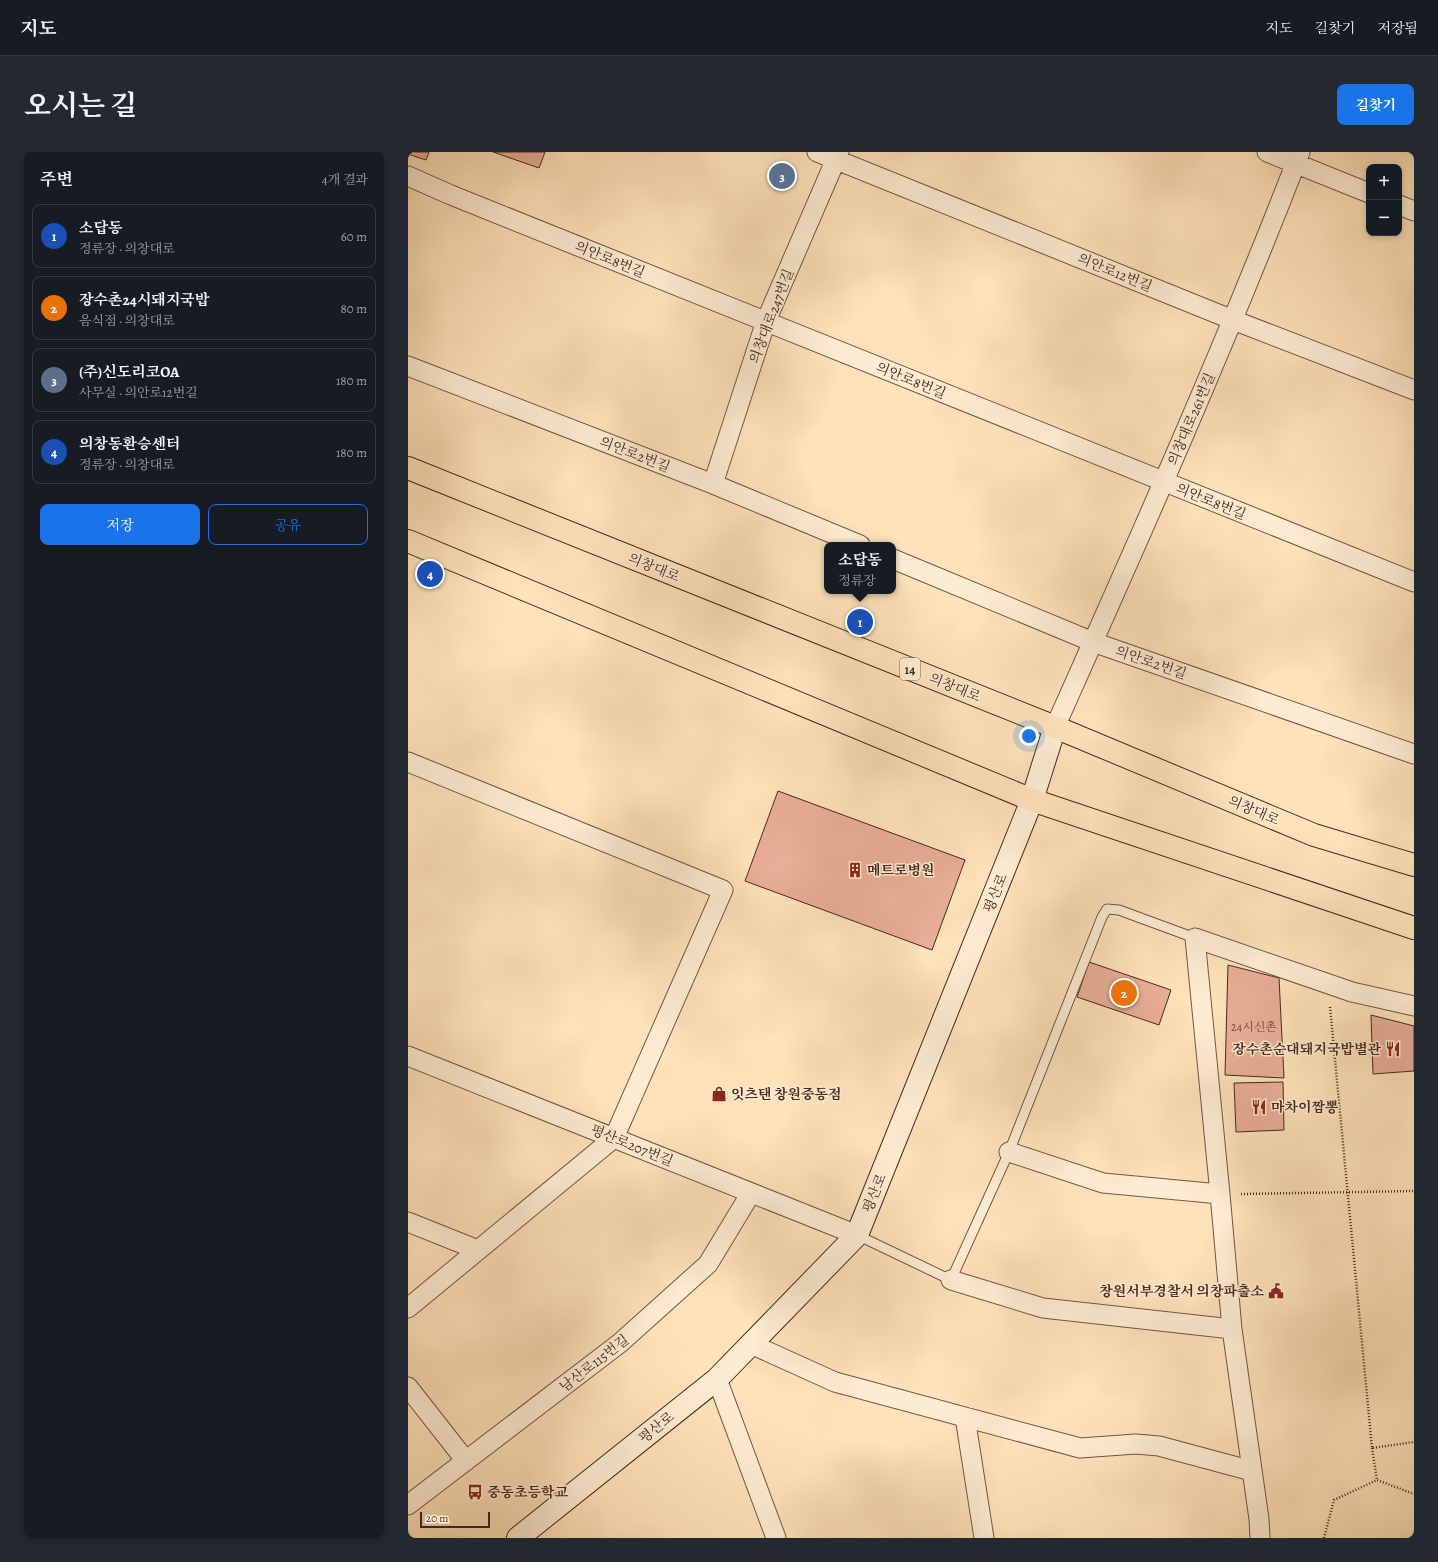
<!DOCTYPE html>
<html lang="ko">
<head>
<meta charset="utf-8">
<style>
	:root { --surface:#171b24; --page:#242831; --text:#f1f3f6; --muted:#9ea1a6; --line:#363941; --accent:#1a73e8 }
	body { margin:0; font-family:Alegreya,"Noto Serif KR",serif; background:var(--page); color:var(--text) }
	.controls { position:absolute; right:12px; top:12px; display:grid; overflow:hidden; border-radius:8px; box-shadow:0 2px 6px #0003 }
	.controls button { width:36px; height:36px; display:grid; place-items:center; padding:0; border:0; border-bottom:1px solid var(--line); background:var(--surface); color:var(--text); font:20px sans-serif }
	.scale { position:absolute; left:12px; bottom:10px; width:70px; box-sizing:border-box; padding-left:4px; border:2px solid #46281c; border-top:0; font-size:11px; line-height:14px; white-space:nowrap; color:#46281c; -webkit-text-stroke:3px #feecd2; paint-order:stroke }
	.you { position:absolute; left:621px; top:584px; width:14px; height:14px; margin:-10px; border:3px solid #fff; border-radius:50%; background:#1a73e8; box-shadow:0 0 0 6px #1a73e833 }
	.badge { display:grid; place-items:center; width:26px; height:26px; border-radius:50%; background:var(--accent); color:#fff; font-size:13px; font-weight:700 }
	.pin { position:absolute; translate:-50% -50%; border:2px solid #fff; box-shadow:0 1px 4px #0006 }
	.popup { position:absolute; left:416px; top:390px; width:72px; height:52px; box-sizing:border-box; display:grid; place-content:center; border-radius:8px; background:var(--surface); filter:drop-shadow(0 1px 3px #0005); font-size:13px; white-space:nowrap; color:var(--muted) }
	.popup b { font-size:15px; color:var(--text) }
	.popup::after { content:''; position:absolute; left:50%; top:100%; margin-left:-8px; border:8px solid transparent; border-top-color:var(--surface) }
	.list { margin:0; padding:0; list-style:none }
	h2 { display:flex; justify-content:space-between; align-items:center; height:52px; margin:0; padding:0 16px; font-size:17px }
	h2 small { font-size:13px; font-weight:400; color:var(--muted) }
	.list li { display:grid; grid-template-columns:26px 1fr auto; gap:12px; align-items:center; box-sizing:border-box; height:64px; margin:0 8px 8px; padding:0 8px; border:1px solid var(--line); border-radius:8px }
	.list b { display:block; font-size:15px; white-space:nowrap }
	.list p { margin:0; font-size:13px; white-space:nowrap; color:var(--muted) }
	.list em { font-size:13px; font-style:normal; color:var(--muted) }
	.actions { display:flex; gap:8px; padding:12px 16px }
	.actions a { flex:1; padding:9px 0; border:1px solid var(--accent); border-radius:8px; text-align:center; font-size:14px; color:var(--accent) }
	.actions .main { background:var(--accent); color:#fff }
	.map { position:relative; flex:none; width:1006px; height:1386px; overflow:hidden; border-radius:8px }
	header { display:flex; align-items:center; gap:24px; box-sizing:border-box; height:56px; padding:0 20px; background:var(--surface); border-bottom:1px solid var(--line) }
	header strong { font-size:19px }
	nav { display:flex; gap:22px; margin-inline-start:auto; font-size:14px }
	.intro { display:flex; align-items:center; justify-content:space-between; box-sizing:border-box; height:96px; padding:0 24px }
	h1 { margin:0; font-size:28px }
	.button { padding:10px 18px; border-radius:8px; background:var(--accent); color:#fff; font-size:14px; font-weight:700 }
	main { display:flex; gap:24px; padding:0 24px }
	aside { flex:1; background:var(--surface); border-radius:8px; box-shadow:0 2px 6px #0003 }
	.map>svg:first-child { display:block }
	.building { fill:#e9ae97; stroke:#46281c }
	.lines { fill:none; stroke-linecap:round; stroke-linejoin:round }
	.service-casing { stroke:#745644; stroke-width:11 }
	.minor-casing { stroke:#745644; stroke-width:21 }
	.secondary-casing { stroke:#46281c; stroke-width:24 }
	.primary-casing { stroke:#46281c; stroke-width:24 }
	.path { stroke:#46281c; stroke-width:2.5; stroke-dasharray:1 2; stroke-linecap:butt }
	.service { stroke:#feecd2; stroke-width:9 }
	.minor { stroke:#feecd2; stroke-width:19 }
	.secondary { stroke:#feecd2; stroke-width:22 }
	.primary { stroke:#fee2ba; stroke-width:22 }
	.labels { text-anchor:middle; stroke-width:3; stroke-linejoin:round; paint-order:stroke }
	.number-label { font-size:12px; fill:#6f4a3b }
	.shield { fill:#feecd2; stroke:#7d6353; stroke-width:1 }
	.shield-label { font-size:13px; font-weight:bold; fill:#46281c }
	.street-label { font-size:14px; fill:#46281c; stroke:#feecd2 }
	.poi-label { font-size:14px; font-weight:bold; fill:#46281c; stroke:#feecd2; text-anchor:start }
</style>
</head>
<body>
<header>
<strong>지도</strong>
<nav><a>지도</a><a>길찾기</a><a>저장됨</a></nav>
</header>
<div class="intro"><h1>오시는 길</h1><a class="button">길찾기</a></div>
<main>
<aside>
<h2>주변<small>4개 결과</small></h2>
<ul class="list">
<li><span class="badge" style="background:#1a4fb4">1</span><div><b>소답동</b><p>정류장 · 의창대로</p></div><em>60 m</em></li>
<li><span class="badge" style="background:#e8710a">2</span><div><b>장수촌24시돼지국밥</b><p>음식점 · 의창대로</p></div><em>80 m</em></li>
<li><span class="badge" style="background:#5c6f8a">3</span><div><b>(주)신도리코OA</b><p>사무실 · 의안로12번길</p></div><em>180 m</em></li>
<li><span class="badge" style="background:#1a4fb4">4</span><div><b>의창동환승센터</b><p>정류장 · 의창대로</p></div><em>180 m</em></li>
</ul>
<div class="actions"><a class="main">저장</a><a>공유</a></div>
</aside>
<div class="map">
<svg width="1006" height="1386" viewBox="0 0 1006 1386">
	<rect width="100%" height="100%" fill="#fee2ba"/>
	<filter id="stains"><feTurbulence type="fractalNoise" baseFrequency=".005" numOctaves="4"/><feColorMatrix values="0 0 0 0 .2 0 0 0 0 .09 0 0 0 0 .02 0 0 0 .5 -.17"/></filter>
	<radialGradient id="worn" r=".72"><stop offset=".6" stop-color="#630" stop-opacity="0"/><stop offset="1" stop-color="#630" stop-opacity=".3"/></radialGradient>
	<path class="building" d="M0,0H21L18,8L0,2Z
		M85,0H137L131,16Z
		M370,639L557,708L524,798L337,729Z
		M681,810L763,838L751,873L669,845Z
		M820,813L871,826L876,926L817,923Z
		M963,863L1006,874V919L965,922Z
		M875,930L876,978L828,980L826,931Z"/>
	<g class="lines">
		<g class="service-casing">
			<path id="service" d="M449,1083L543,1128L601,1000L694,765L699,757L711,758L787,786"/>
		</g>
		<g class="minor-casing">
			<path id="minor" d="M409,0L825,168L1006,238
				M859,0L961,41
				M0,24L43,43L1006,430
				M991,53L1006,59
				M0,214L305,332L452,393
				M305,332L358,169L431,0
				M485,407L685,490L1006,602
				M647,575C732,385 817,194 892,0
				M0,610L315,738L206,986L0,1156
				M0,904L449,1083
				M601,1000L695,1031L812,1042
				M0,1070L70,1098
				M543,1128L635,1156L824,1177
				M343,1192L427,1230L672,1296L728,1292L751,1294L844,1319
				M309,1227L368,1386
				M0,1235L58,1309
				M557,1265L576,1386
				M0,1353L212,1191L300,1112L343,1041
				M852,1386L851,1367L824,1177L812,1042L787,786L944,840L1006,854"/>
		</g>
		<g class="secondary-casing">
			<path id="secondary" d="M110,1386L309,1227L449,1083L624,648L647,575"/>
		</g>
		<g class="primary-casing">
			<path id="primary" d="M0,316L647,575L906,683L1006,713
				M0,389L624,648L1006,776"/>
		</g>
		<path class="path" d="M922,855L964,1296L1006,1290
			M833,1042L1006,1039
			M964,1296L969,1328
			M916,1386L926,1348L969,1328L1006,1342"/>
		<use href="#service" class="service"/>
		<use href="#minor" class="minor"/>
		<use href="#secondary" class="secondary"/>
		<use href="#primary" class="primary"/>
	</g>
	<defs>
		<g id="building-bare" transform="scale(1.2)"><path d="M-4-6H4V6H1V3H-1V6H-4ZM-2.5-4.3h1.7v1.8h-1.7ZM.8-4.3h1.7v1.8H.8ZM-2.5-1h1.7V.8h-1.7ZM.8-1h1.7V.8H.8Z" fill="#8f2418" stroke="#feecd2" stroke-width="2.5" paint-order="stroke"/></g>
		<g id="restaurant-bare" transform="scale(1.2)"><path d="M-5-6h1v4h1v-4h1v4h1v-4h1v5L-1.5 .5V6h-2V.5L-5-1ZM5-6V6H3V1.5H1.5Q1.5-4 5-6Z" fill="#8f2418" stroke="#feecd2" stroke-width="2.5" paint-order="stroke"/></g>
		<g id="shop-bare" transform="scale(1.2)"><path d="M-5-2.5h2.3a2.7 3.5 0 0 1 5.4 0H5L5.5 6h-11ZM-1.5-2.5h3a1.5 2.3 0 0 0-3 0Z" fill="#8f2418" stroke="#feecd2" stroke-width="2.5" paint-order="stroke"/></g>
		<g id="civic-bare" transform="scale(1.2)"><path d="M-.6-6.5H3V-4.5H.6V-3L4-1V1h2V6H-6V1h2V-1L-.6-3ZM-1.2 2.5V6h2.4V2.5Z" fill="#8f2418" stroke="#feecd2" stroke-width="2.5" paint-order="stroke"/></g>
		<g id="bus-bare" transform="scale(1.2)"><path d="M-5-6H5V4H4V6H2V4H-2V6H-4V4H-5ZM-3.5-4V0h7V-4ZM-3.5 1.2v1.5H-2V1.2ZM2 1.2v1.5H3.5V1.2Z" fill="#8f2418" stroke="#feecd2" stroke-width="2.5" paint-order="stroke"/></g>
	</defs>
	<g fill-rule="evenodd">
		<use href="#building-bare" x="447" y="718"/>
		<use href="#restaurant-bare" x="985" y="897"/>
		<use href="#shop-bare" x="311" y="942"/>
		<use href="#restaurant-bare" x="851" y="955"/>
		<use href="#civic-bare" x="868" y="1139"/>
		<use href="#bus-bare" x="67" y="1340"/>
	</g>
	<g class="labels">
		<g class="number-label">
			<text x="846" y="879">24시신촌</text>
		</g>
		<rect class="shield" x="492" y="506" width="20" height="22" rx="3"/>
		<g class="shield-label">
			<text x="502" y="522">14</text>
		</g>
		<g class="street-label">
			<text transform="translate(202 107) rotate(22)" y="5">의안로8번길</text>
			<text transform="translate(707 120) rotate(22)" y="5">의안로12번길</text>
			<text transform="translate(363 164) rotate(-69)" y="5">의창대로247번길</text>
			<text transform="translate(503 228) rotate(22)" y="5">의안로8번길</text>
			<text transform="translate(783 267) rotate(-67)" y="5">의창대로261번길</text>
			<text transform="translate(227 302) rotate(21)" y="5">의안로2번길</text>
			<text transform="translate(803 349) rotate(22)" y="5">의안로8번길</text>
			<text transform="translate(246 415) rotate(22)" y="5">의창대로</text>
			<text transform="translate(743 510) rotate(19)" y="5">의안로2번길</text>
			<text transform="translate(547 535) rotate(22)" y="5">의창대로</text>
			<text transform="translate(846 658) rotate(23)" y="5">의창대로</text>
			<text transform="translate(587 741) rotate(-68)" y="5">평산로</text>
			<text transform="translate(224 993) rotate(22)" y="5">평산로207번길</text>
			<text transform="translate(466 1041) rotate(-68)" y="5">평산로</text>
			<text transform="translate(186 1211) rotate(-38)" y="5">남산로115번길</text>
			<text transform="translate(248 1275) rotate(-39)" y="5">평산로</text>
		</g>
		<g class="poi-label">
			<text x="459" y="723">메트로병원</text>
			<text x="973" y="902" text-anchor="end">장수촌순대돼지국밥별관</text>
			<text x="323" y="947">잇츠탠 창원중동점</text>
			<text x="863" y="960">마차이짬뽕</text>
			<text x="856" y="1144" text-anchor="end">창원서부경찰서 의창파출소</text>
			<text x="79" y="1345">중동초등학교</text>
		</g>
	</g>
	<rect width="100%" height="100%" filter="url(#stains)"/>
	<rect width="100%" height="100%" fill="url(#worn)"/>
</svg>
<div class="controls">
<button>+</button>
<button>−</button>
</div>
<div class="scale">20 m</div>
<div class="you"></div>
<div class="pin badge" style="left:452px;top:470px;background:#1a4fb4">1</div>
<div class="popup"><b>소답동</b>정류장</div>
<div class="pin badge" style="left:716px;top:841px;background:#e8710a">2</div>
<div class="pin badge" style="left:374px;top:24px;background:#5c6f8a">3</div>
<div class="pin badge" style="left:22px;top:422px;background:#1a4fb4">4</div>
</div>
</main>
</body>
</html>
